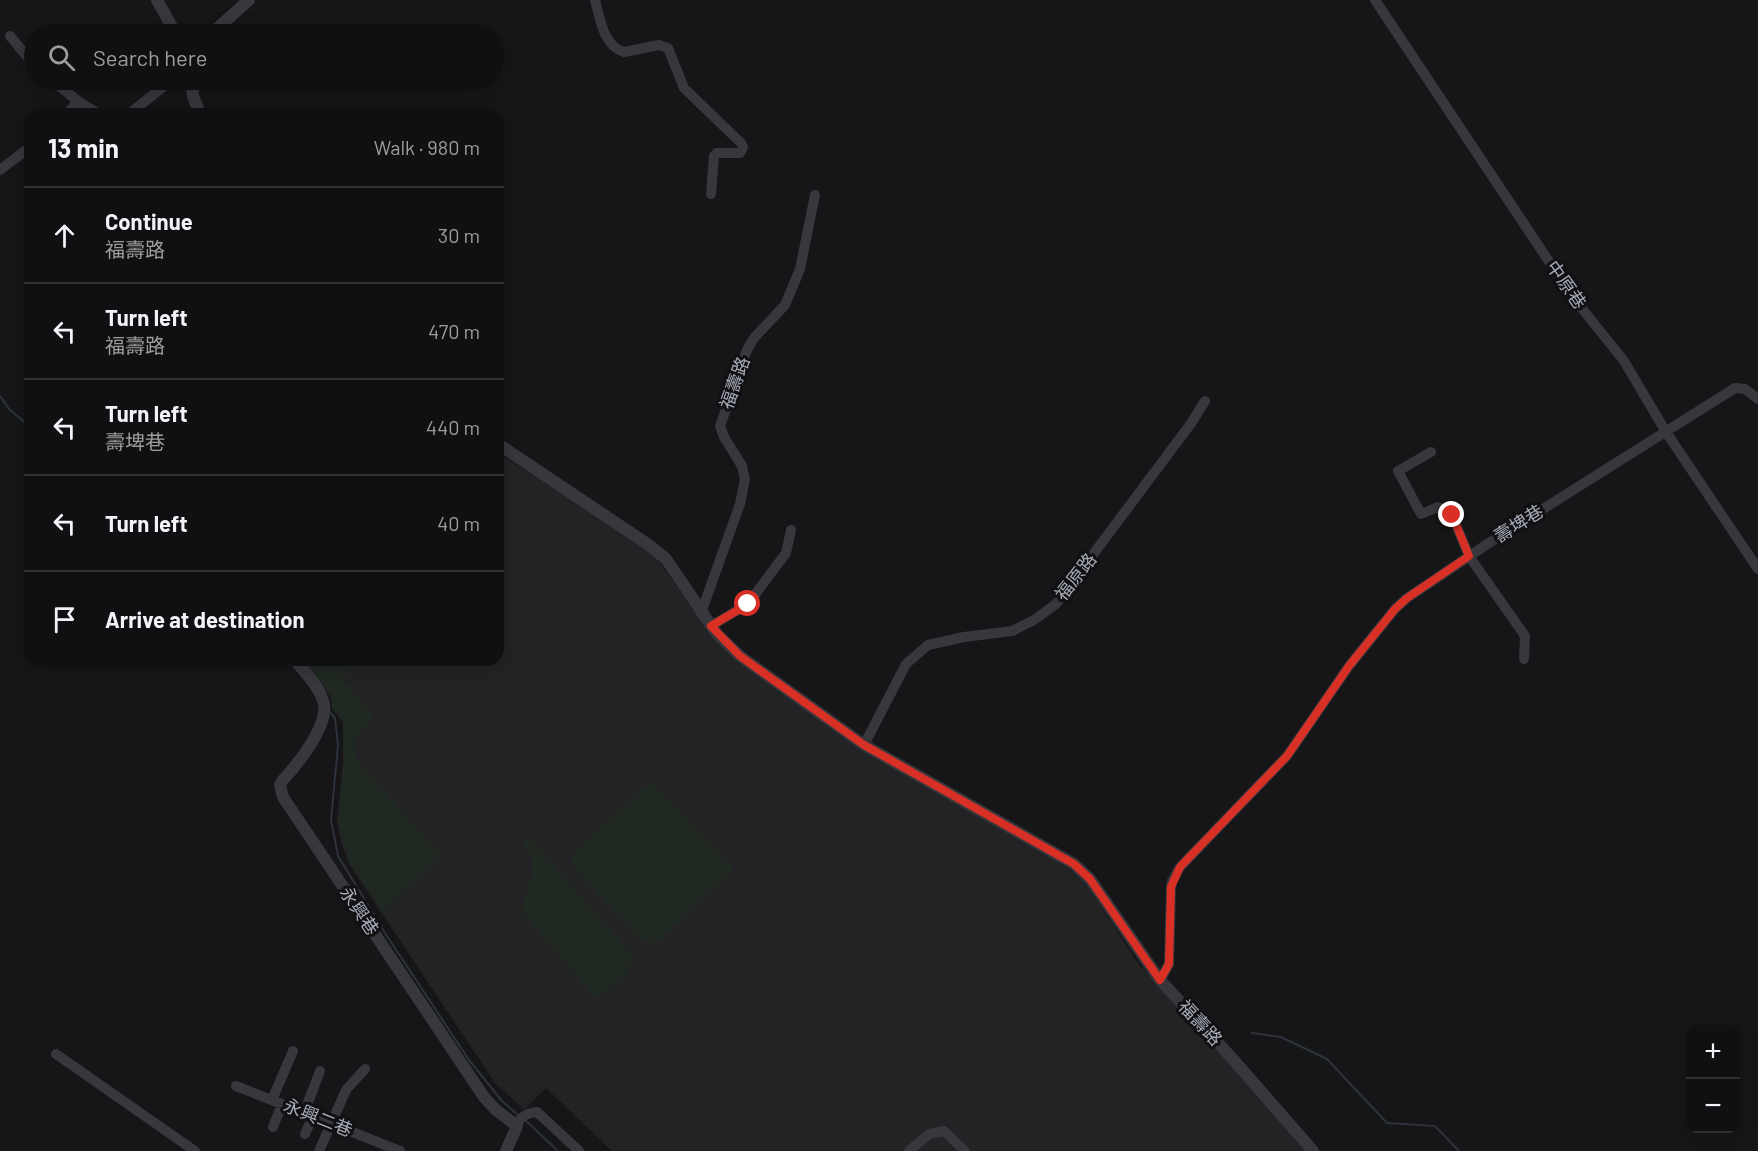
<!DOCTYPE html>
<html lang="en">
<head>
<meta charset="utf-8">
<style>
	:root { --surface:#101012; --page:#1e1e20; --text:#f1f3f6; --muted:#9c9d9f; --line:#303032 }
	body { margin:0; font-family:Barlow,"Noto Sans TC",sans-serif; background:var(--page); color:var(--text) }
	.controls { position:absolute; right:18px; bottom:18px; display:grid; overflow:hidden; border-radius:12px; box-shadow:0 3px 15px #0003 }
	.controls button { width:54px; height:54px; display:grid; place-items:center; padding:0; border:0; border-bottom:2px solid var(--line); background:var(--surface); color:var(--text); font:30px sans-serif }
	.stop { position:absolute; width:18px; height:18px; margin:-14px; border:4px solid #d93025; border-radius:50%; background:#fff }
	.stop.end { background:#d93025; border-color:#fff; box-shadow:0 2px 6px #0008 }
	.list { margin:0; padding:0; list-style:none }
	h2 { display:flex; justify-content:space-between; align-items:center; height:78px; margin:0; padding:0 24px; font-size:26px }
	h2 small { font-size:20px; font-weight:400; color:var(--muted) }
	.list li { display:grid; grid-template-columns:39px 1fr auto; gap:18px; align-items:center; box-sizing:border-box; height:96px; padding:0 24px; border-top:2px solid var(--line) }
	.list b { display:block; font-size:22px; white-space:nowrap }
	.list p { margin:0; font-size:20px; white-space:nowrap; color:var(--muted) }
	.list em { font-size:20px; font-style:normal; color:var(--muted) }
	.icon { flex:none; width:33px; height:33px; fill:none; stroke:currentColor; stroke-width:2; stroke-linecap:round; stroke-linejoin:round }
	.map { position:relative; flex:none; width:1758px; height:1151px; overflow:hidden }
	.search { position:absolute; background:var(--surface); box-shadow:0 3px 15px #0003; left:24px; top:24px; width:480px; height:66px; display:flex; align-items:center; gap:15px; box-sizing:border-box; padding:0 21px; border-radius:33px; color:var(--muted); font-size:22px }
	.panel { position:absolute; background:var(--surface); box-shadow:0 3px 15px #0003; left:24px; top:108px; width:480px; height:558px; border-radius:18px }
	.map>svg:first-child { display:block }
	.built { fill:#232225 }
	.green { fill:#202822 }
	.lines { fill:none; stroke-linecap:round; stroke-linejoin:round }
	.stream { stroke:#2c333c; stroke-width:2 }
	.minor { stroke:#37373d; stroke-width:10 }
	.tertiary { stroke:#37373d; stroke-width:12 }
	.route { stroke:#d93025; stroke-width:8 }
	.labels { text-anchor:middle; stroke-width:6; stroke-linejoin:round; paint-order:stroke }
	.street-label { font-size:18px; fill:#a8abb8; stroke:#111113 }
</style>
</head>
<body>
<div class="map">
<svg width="1758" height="1151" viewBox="0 0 1758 1151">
	<rect width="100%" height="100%" fill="#161618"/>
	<path class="built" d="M498,453L651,550L707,629L738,662L870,753L1063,864L1079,877L1090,889L1137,962L1264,1102L1305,1151H612L546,1088L524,1110L495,1083L349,864L342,845L337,823L343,759V722L332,709L331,698L301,660H498Z"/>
	<path class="green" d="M302,660H360L342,679L375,717L354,738L355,752L358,762L441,855L383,911L350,863L338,823L344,759L343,721L333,709V697Z
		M651,781L734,869L661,939L651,943L643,942L574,868L572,854Z
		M527,835L632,954C635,973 609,988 597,999L521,911L532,871L533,856L521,841Z"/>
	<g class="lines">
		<path class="stream" d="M0,396L9,409L30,427
			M329,711L335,718L338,745L331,820L338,856L385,933L469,1060L502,1101L518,1115
			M1252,1033L1281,1037L1327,1059L1387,1123L1435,1126L1459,1151
			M525,1120L558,1151"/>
		<path class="minor" d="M595,0C600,18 603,46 624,52L659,45L668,48L684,88L741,143L743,147L740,153H717L714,156L711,194
			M1375,0L1572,296L1624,361L1666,432L1758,569
			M10,36L34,65
			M52,80L78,101L99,114
			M67,114L78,101
			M129,114L168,83L176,80
			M0,170L30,147
			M1431,452L1398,471L1421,514L1438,507L1452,515L1469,556L1525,636L1524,659
			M701,613L740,504L745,479L742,466L724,437L720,426L747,350L754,338L785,305L800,269L815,195
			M711,626L748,604L786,553L791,530
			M864,745L906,664L928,645L964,637L1012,631L1034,620L1056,604L1192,422L1205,401
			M1160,980L1169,964L1171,887L1172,881L1180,867L1287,756L1349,666L1395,609L1407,598L1489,543L1735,388L1745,389L1758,399
			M56,1054L195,1151
			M236,1086L400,1151
			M272,1100L293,1051
			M304,1113L320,1071
			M517,1126C520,1116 527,1113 537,1112L579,1151
			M273,1127L282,1104
			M305,1134L313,1116
			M319,1151L346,1090L365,1069
			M909,1151L929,1134L944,1131L965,1151"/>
		<path class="tertiary" d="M157,0L176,34
			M211,34L249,0
			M191,80L193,96L200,114
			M498,444L649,545L666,559L717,634L740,656L864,745L1074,864L1090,879L1160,980L1231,1057L1313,1151
			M295,660C305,673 320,687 324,704C328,727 297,765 282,781L280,785L283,797L484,1097L496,1110L517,1126L506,1151"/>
	</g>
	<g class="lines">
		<path class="route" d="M748,604L711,626L740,656L864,745L1074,864L1090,879L1160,980L1169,964L1171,887L1180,867L1287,756L1349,666L1395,609L1407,598L1469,556L1452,515"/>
	</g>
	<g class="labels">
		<g class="street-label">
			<text transform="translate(1566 285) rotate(55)" y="6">中原巷</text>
			<text transform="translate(735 383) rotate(-70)" y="6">福壽路</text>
			<text transform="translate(1519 524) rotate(-32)" y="6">壽埤巷</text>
			<text transform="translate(1076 577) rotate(-52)" y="6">福原路</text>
			<text transform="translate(359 911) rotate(56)" y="6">永興巷</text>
			<text transform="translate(1200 1023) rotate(47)" y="6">福壽路</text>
			<text transform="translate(318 1118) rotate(22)" y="6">永興二巷</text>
		</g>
	</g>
</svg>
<div class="controls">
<button>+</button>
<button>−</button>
</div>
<div class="stop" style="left:748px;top:604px"></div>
<div class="stop end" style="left:1452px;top:515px"></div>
<div class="search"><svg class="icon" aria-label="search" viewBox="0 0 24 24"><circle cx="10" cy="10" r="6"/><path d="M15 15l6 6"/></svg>Search here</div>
<section class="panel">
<h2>13 min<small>Walk · 980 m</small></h2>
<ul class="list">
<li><svg class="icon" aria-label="ahead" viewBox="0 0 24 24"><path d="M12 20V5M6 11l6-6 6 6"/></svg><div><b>Continue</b><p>福壽路</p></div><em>30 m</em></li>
<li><svg class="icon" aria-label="left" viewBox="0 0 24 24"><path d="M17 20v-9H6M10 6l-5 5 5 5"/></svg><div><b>Turn left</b><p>福壽路</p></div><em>470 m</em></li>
<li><svg class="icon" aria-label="left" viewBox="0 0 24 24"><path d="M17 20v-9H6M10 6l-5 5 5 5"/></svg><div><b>Turn left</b><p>壽埤巷</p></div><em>440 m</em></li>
<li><svg class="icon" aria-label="left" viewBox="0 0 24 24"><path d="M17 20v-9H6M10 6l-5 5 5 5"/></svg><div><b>Turn left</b></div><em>40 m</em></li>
<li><svg class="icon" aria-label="arrive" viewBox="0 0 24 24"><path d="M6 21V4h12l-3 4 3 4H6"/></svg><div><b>Arrive at destination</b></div></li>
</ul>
</section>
</div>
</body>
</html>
